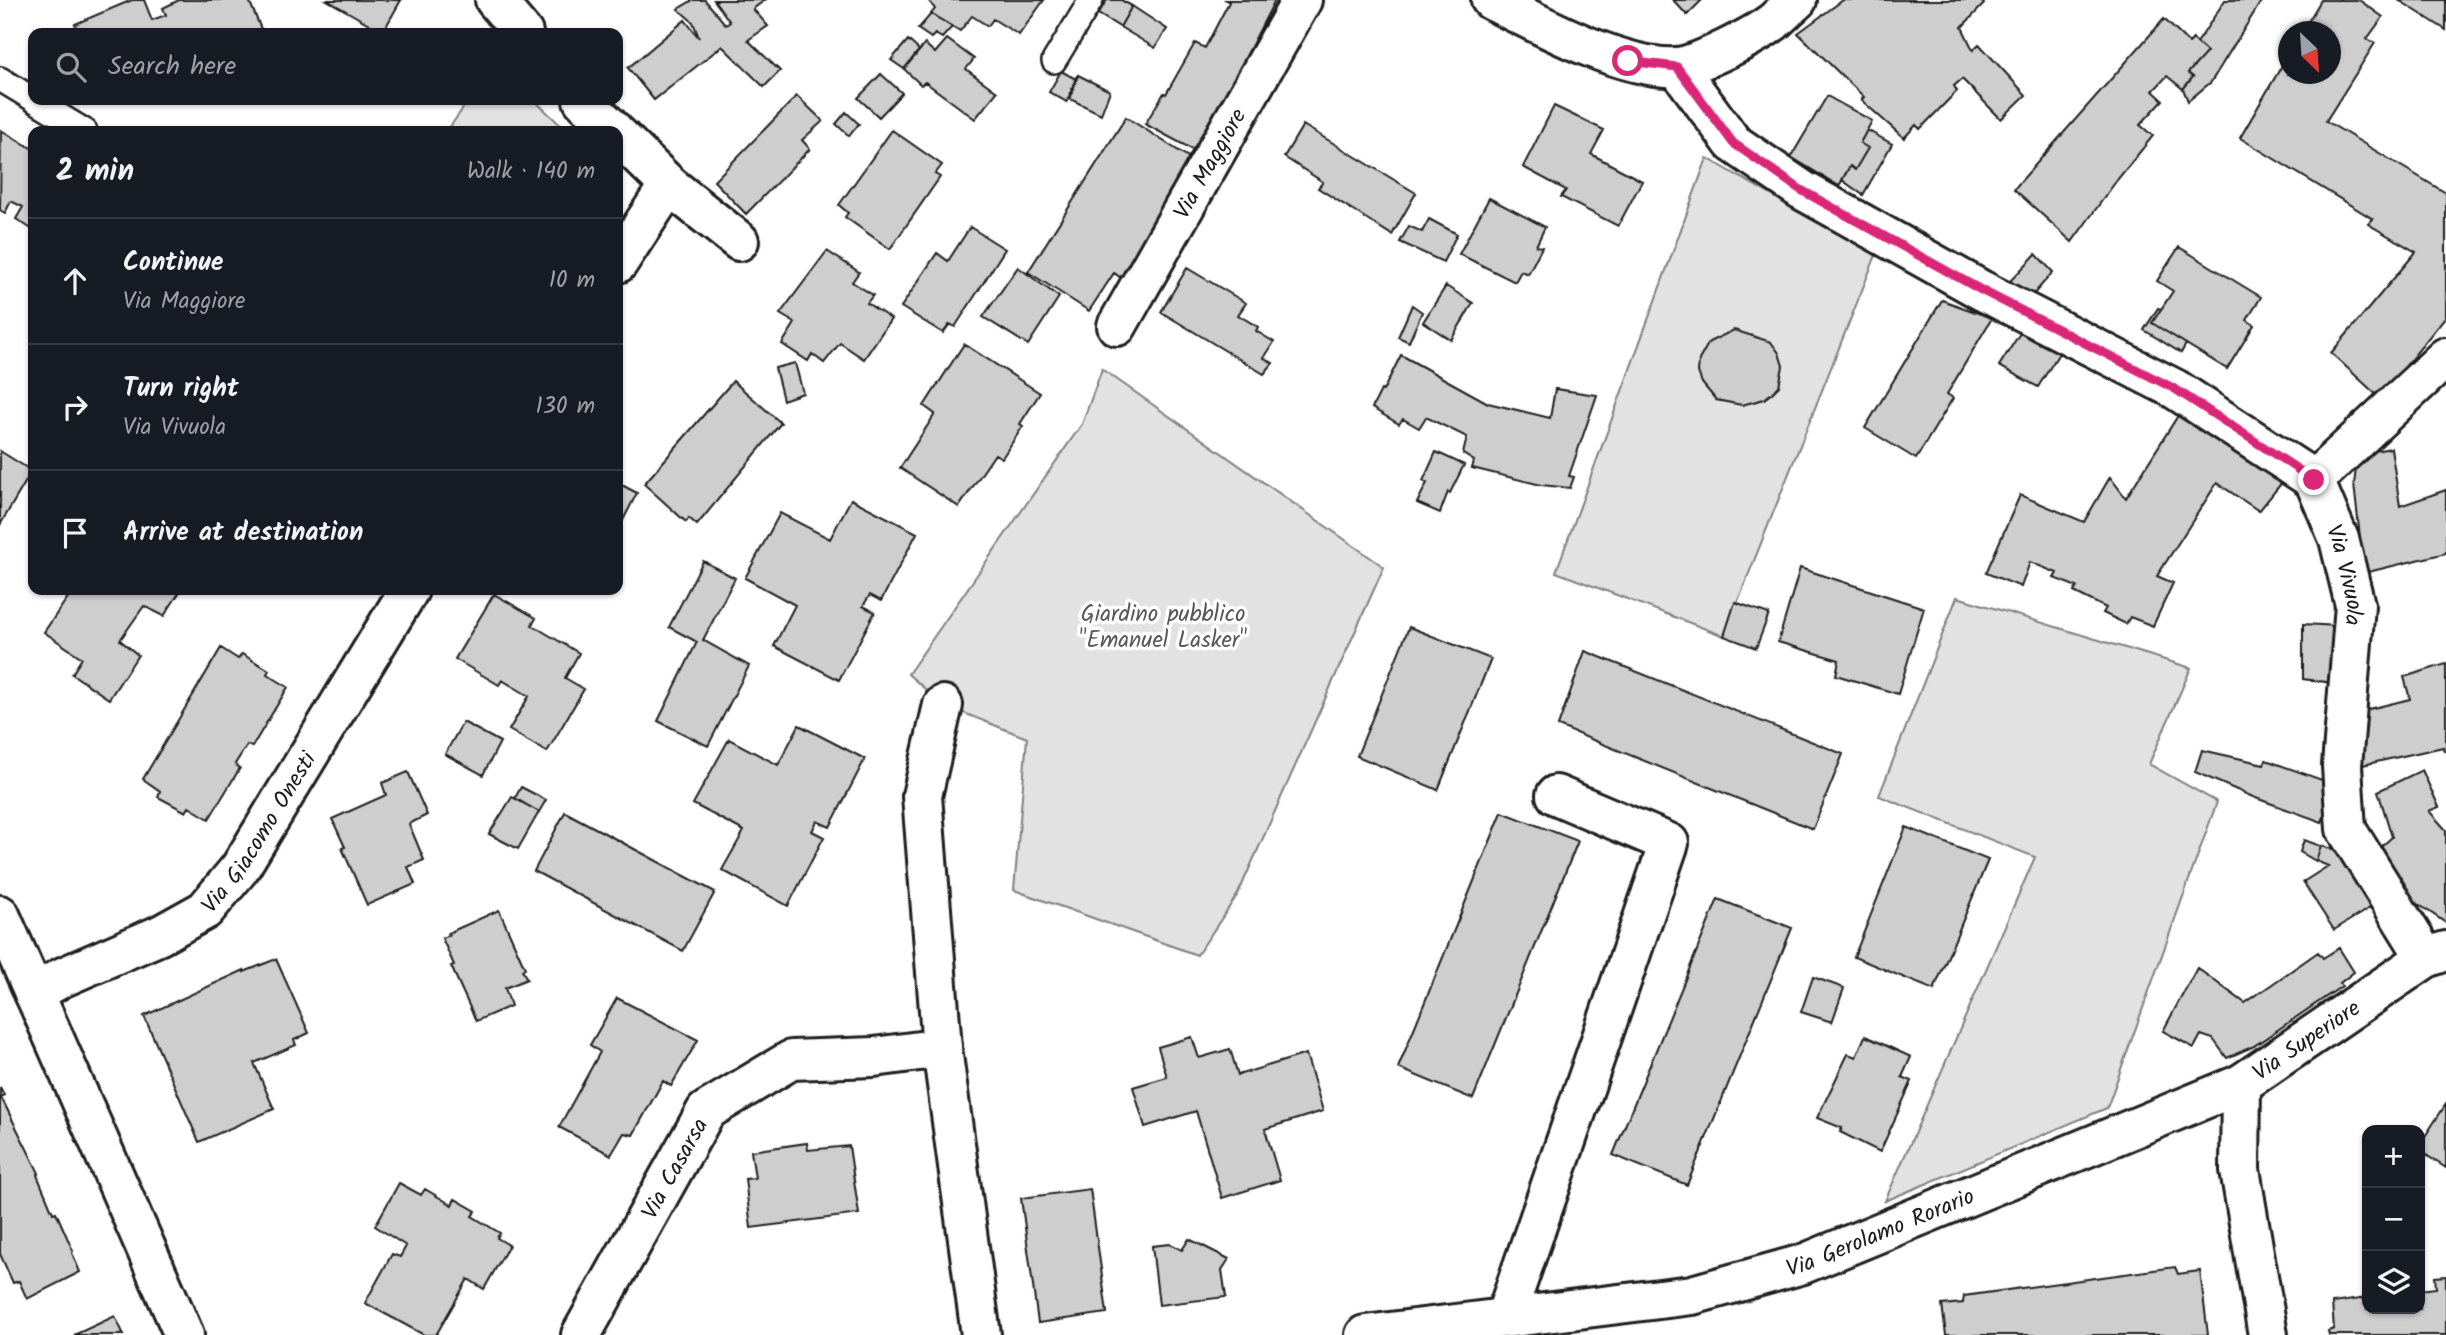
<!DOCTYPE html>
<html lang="en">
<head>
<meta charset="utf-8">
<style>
	:root { --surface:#171b24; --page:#242831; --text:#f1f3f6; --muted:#9ea1a6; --line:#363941 }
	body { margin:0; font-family:Kalam,sans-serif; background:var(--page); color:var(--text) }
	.controls { position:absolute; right:21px; bottom:21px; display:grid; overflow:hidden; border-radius:14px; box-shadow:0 2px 5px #0004 }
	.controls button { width:63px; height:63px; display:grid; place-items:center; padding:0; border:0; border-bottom:2px solid var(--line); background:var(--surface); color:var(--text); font:35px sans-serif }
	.compass { position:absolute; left:2278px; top:21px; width:63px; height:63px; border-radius:50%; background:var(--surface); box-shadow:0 2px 5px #0004; rotate:155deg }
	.stop { position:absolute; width:21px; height:21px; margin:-16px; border:5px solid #db2777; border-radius:50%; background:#fff }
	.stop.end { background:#db2777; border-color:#fff; box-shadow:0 2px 7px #0008 }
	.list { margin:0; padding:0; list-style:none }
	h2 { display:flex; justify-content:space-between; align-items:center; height:91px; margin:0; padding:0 28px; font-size:30px }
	h2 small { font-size:23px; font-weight:400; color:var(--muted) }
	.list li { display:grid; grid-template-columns:46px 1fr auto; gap:21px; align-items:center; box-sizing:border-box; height:126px; padding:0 28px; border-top:2px solid var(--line) }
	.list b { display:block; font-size:26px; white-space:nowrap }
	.list p { margin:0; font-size:23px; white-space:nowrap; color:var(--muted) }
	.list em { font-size:23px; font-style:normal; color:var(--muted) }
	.icon { flex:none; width:38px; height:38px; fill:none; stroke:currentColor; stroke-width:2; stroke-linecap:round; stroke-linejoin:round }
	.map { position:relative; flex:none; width:2446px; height:1335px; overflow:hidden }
	.search { position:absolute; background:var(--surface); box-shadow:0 2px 5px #0004; left:28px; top:28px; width:595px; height:77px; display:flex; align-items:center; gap:18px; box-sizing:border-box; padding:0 24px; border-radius:14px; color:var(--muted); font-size:26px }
	.panel { position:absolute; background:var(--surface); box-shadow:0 2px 5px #0004; left:28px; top:126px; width:595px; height:469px; border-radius:14px }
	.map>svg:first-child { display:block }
	.green { fill:#e2e2e2; stroke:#7f7f7f; stroke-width:2 }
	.building { fill:#cecece; stroke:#1c1c1c; stroke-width:2 }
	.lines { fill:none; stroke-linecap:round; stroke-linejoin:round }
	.lane-casing { stroke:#1c1c1c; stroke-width:28 }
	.street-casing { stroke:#1c1c1c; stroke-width:44 }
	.secondary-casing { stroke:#1c1c1c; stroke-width:44 }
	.lane { stroke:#fff; stroke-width:23 }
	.street { stroke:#fff; stroke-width:38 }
	.secondary { stroke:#fff; stroke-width:38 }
	.route { stroke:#db2777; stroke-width:9 }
	.labels { text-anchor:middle; stroke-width:7; stroke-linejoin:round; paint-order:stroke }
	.street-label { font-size:23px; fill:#1c1c1c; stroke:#fff }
	.park-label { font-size:23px; fill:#575757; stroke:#fff }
</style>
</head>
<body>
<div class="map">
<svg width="2446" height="1335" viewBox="0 0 2446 1335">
	<rect width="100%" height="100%" fill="#fff"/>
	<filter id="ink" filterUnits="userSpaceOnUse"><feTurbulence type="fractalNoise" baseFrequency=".0143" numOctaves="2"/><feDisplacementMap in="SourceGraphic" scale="14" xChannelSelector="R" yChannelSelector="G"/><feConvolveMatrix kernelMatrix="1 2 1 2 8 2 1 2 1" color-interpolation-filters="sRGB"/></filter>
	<g filter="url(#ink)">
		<path class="green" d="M469,100H534L567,131H447Z
			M1707,158L1876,255L1724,636L1556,572Z
			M1102,369L1384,567L1238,894L1197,955L1014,890L1027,738L943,705L908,674L1082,424Z
			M1957,597L2191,668L2149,764L2217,802L2107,1108L1885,1201L2035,857L1879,796Z"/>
		<path class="building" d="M132,0H144L152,20L166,15L163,8L179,0H249L261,29L252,33H78L75,24Z
			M327,0H401L383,32Z
			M693,0H705L726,25L730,22L714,0H765L753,9L768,26L748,40L780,71L764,87L722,46L654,100L628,68L685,20L699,38L693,22L678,9Z
			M928,0H1044L1019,35L993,19L988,26L972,16L960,31L931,14L935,9Z
			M1107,0H1121L1132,6L1120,27L1098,14Z
			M1226,0H1275L1197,152L1145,124L1164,93L1166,94L1195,43L1205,48L1229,2Z
			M1673,0H1702L1687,15Z
			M1843,0H1980L1984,4L1962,27L1973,50L1979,44L2026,95L2001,119L1962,79L1954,86L1957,91L1920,129L1916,125L1904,138L1861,100L1864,97L1798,33Z
			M2225,0H2262L2211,82L2188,101L2183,89L2193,77L2188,73L2207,52L2197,43Z
			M2321,0H2359L2383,17L2367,39L2375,43L2326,121L2446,193V316L2380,398L2331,353L2416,252L2368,224L2373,219L2240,138L2288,55V74H2330V32H2302Z
			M2398,0H2446V30L2402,2Z
			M1132,6L1167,29L1155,48L1120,27Z
			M931,14L952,27L942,38L935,34L931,38L918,29Z
			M2164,19L2189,43L2193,39L2207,52L2188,73L2193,77L2183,89L2167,76L2153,91L2163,100L2140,125L2153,136L2117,180L2072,242L2014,189Z
			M947,39L974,59L966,69L997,92L975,119L925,82L921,85L904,69L925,44L935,53Z
			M908,40L919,50L904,69L891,60Z
			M1061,71L1076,79L1067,102L1049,92Z
			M881,74L902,93L879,117L858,98Z
			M1078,75L1110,91L1101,114L1070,99Z
			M797,96L823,121L802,140L810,149L746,214L714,181Z
			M1827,96L1872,121L1860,143L1868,148L1855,170L1850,166L1839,186L1791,157Z
			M1554,106L1604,130L1591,154L1642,181L1618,226L1561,197L1566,190L1523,167Z
			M846,112L859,124L849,136L836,124Z
			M1126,117L1199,164L1124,280L1114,273L1089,311L1028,272Z
			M1303,125L1416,193L1392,235L1318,188L1323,182L1284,157Z
			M1,130L33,149V230L16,219L23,207L11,201L5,213L0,210Z
			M892,130L942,165L935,174L940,177L890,249L845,217L848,213L839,205Z
			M1867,130L1892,144L1863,195L1842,180L1850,166L1855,170L1868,148L1860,143Z
			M1489,198L1545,227L1536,246L1542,247L1528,274L1521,271L1515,282L1459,254Z
			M1429,219L1457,234L1443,262L1400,242L1409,226L1422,232Z
			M970,227L1005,249L955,327L950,324L943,333L901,307L937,253L948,261Z
			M2179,247L2261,297L2247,320L2254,325L2227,369L2152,323L2173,291L2157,281Z
			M827,251L859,272L852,282L873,295L867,303L891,319L864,359L840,343L824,363L812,354L808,361L782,344L795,323L780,314Z
			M2036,254L2053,272L2032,296L2010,281Z
			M1018,267L1059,297L1028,345L983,317Z
			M1187,268L1246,303L1238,315L1258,327L1256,331L1274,342L1264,358L1273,363L1264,374L1161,312Z
			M1446,286L1473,303L1451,340L1423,322Z
			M1942,300L1992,318L1947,394L1953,398L1916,459L1865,428Z
			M1412,305L1422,312L1409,342L1398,337Z
			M2158,308L2161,309L2152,323L2186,344L2181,353L2144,330Z
			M1734,330L1771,342L1779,353L1783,366L1779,386L1772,393L1764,399L1742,405L1716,400L1702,383L1698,372L1699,360L1709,342Z
			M2022,330L2061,350L2038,387L1999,366Z
			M964,344L1040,393L1020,424L1023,426L1002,458L995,454L959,507L900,468L935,414L924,406Z
			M1401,355L1488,403L1550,418L1555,389L1597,395L1569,476L1574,477L1570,488L1541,485L1472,468L1474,461L1463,454L1467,437L1426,417L1419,428L1403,419L1399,424L1372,408L1381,390L1383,391Z
			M795,363L803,393L783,400L775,368Z
			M733,381L781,423L697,525L689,518L686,522L644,484Z
			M2179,414L2284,480L2259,511L2217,483L2157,576L2173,583L2153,626L2130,617L2126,624L2103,613L2106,608L2074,592L2077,587L2054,578L2057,573L2030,562L2021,587L1986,573L2020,495L2084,522L2110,477L2126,498Z
			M2391,448L2400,506L2446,490V553L2364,573L2354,484L2358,454Z
			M0,451L32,471L0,525Z
			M1436,452L1464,465L1450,493L1448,492L1440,513L1417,503L1427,483L1423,481Z
			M618,483L637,493L618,530Z
			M851,499L917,533L881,601L870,595L863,606L875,612L839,680L774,646L795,605L745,578L780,513L830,539Z
			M703,561L735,578L703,640L749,666L708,746L658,721L697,642L669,627Z
			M1800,568L1924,608L1898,694L1836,675L1839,660L1778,642Z
			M73,590H181L164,616L144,606L120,640L138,655L109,699L72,674L82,658L44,632Z
			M494,594L536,618L532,625L579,653L565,678L584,689L547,752L509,730L529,696L502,680L499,685L455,659Z
			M1735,602L1769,614L1756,648L1724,636Z
			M2303,624L2338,626L2334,683L2303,679Z
			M1409,627L1491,659L1438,790L1357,756Z
			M221,648L238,659L242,654L269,670L267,674L288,687L252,747L247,745L235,764L240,768L209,819L189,807L186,812L158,797L160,791L143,779Z
			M1585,651L1843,754L1813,829L1558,726Z
			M2446,664V751H2444L2443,747L2354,767L2357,712L2410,699L2404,677Z
			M463,722L500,742L483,775L445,754Z
			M799,725L865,759L830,827L817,821L812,831L824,837L788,906L722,870L744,831L693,804L729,739L778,765Z
			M2202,750L2264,764L2266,760L2336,785L2322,822L2253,797L2195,772Z
			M2422,770L2439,807L2429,811L2446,830V923L2418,904L2372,855L2392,837L2378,791Z
			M408,772L427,815L409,824L424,860L408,867L415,884L367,905L342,848L345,847L332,819L386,795L382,783Z
			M521,787L546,800L539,812L515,798Z
			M512,797L539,812L518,849L489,834Z
			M565,812L715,892L683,951L534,871Z
			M1502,812L1578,841L1473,1099L1398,1068Z
			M1906,827L1988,860L1934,990L1854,957Z
			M2304,840L2321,846L2316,861L2300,852Z
			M2321,846L2340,851L2376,904L2334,930L2303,882L2328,866L2316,861Z
			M1718,899L1792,928L1687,1185L1613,1155Z
			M499,910L525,968L522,970L527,979L505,988L511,1006L476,1021L451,966L454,965L442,938L449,935L448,933Z
			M2339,948L2354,972L2340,983L2342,986L2254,1046L2227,1058L2213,1039L2201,1035L2194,1048L2163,1031L2197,968L2245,1003L2318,952L2323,958Z
			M276,959L309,1033L294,1040L296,1045L254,1063L274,1109L199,1142L144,1016L244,970V972Z
			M1813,977L1844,988L1832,1022L1801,1012Z
			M617,998L698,1040L671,1086L663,1081L633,1135L624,1133L611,1155L559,1127L600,1052L590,1045Z
			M1865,1036L1911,1057L1902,1077L1912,1081L1880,1152L1840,1132L1842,1128L1817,1118L1848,1054L1856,1057Z
			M1192,1037L1199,1058L1230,1049L1238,1075L1306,1054L1323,1111L1265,1129L1280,1180L1222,1198L1196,1111L1145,1127L1133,1087L1167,1077L1158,1047Z
			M0,1087L4,1095L1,1097L39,1173L37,1175L53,1213L56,1212L73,1251L72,1253L80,1272L27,1299L19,1281L13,1283L0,1254Z
			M2446,1104V1168L2420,1151V1144Z
			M807,1143L808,1150L849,1146L859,1214L751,1228L745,1179L755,1178L751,1151Z
			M399,1183L421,1195L425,1189L452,1205L455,1199L476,1211L472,1216L500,1233L497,1238L509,1245L484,1289L468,1279L436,1335H424L365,1303L392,1254L400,1257L406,1246L375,1226Z
			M1090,1189L1107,1313L1038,1323L1021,1198Z
			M1189,1239L1229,1259L1222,1270L1226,1297L1159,1305L1152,1246L1170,1244L1182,1250Z
			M2175,1267L2178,1274L2200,1271L2208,1335H1946L1942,1305L1963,1303L1964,1296Z
			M2446,1276V1335H2329L2328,1331L2334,1329L2332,1303L2367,1298V1309H2420V1290L2436,1288L2435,1277Z
			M115,1316L124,1335H74Z"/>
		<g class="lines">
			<g class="lane-casing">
				<path id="lane" d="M1054,61L1091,0
					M0,79L33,99
					M34,100L85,131"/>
			</g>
			<g class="street-casing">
				<g id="street">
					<path d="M495,0L523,33"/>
					<path d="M1491,0C1538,24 1623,70 1676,67C1697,66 1756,35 1773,22C1781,15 1789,7 1797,0"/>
					<path id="s1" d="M1677,67L1733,143L1802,190L1981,290L2175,389L2314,480L2339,539L2355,605L2342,766L2346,829L2426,958"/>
					<path d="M583,100L614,131"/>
					<path d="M618,135L669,185L618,263"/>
					<path d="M669,185L739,241"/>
					<path id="s2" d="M1117,326L1302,0"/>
					<path d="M2314,480L2446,357"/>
					<path d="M943,705L922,796L942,1048L981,1335"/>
					<path id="s3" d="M34,993L63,977L160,935L205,910L240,868L409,590"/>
					<path d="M1505,1318L1669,843L1556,795"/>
					<path id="s4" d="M581,1335L706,1111L791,1060L874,1057L942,1048"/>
					<path id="s5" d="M1365,1335L1692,1295L1803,1264L2241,1084"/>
					<path id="s6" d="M2268,1335L2240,1170L2241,1084L2426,958L2446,951"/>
				</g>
			</g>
			<g class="secondary-casing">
				<path id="secondary" d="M0,915L184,1335"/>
			</g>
			<use href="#lane" class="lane"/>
			<use href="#street" class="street"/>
			<use href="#secondary" class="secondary"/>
		</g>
	</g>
	<g class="lines" filter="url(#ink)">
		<path class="route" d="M1628,61L1677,67L1733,143L1801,190L1981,290L2175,389L2314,480"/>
	</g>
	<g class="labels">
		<g class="street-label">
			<text dy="8" stroke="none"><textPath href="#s2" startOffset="187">Via Maggiore</textPath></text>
			<text dy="8" stroke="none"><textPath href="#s1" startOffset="868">Via Vivuola</textPath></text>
			<text dy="8" stroke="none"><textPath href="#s3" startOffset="285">Via Giacomo Onesti</textPath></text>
			<text dy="8" stroke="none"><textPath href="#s6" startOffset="332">Via Superiore</textPath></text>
			<text dy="8" stroke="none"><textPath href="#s4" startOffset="191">Via Casarsa</textPath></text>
			<text dy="8" stroke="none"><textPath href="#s5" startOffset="528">Via Gerolamo Rorario</textPath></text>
		</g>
		<g class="park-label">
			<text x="1163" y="621">Giardino pubblico<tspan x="1163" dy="26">"Emanuel Lasker"</tspan></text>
		</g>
	</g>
</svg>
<div class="controls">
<button>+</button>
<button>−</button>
<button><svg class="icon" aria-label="layers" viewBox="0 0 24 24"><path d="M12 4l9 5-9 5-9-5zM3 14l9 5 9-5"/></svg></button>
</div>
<svg class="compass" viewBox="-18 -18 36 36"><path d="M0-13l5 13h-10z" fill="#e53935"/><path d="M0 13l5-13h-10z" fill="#9ea1a6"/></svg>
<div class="stop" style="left:1628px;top:61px"></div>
<div class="stop end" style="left:2314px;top:480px"></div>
<div class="search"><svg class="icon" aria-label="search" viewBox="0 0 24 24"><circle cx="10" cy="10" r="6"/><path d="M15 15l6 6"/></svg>Search here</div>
<section class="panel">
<h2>2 min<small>Walk · 140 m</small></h2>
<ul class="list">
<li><svg class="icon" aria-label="ahead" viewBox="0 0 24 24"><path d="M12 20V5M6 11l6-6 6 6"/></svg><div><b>Continue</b><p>Via Maggiore</p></div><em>10 m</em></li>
<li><svg class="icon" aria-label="right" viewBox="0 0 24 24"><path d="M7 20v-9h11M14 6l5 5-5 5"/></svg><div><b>Turn right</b><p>Via Vivuola</p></div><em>130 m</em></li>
<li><svg class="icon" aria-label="arrive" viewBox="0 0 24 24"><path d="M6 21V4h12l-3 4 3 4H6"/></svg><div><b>Arrive at destination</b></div></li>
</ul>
</section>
</div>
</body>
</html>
